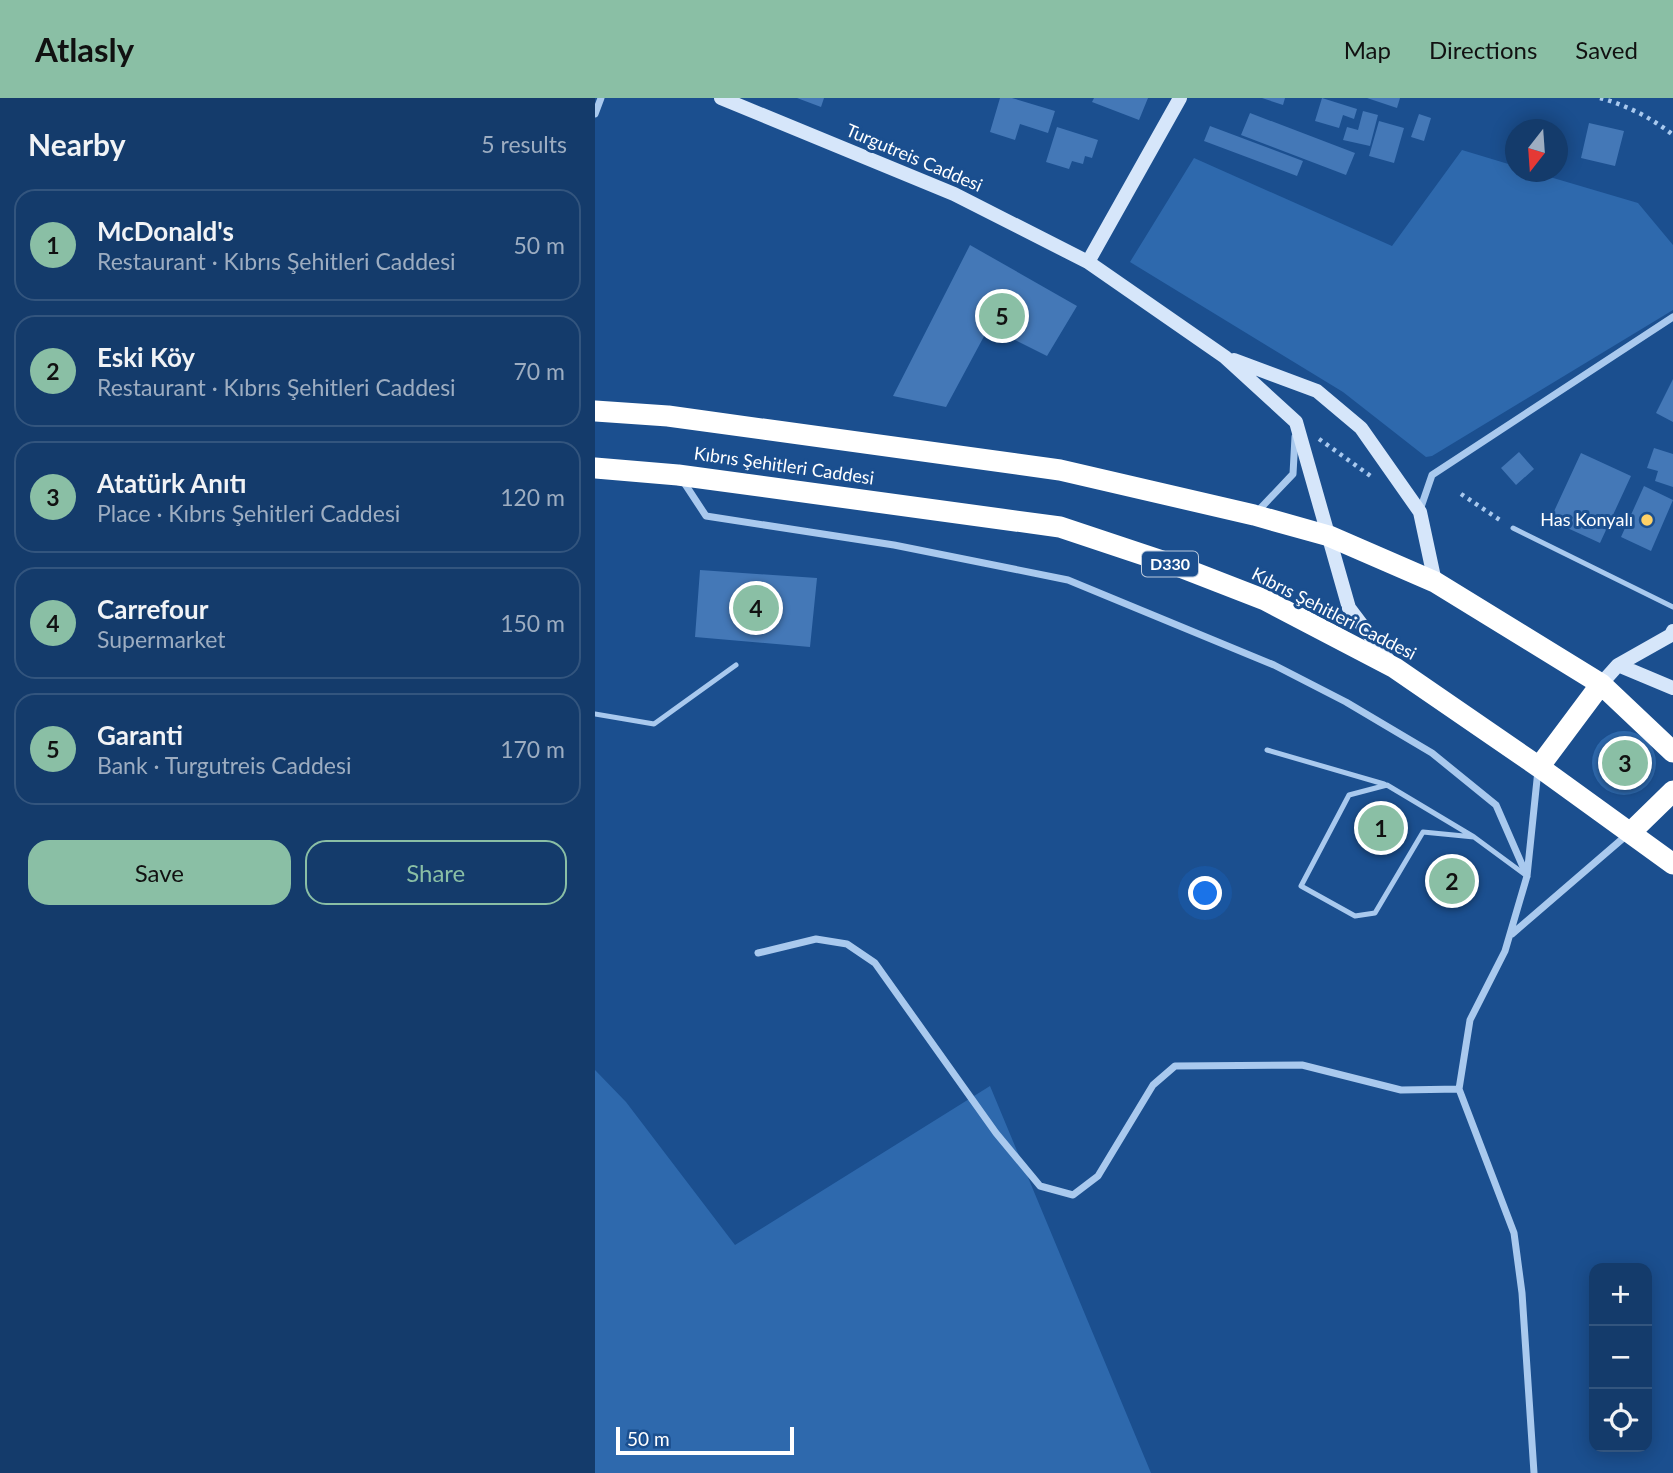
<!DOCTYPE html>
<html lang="en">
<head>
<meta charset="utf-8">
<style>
	:root { --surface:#143b6b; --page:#1d4271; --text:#f1f3f6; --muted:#9dadc1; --line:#33557e; --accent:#8abfa5 }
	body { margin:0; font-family:Lato,sans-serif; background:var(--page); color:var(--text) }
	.controls { position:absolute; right:21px; bottom:21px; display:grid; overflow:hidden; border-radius:14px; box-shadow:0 4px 18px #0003 }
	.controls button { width:63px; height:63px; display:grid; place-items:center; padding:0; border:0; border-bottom:2px solid var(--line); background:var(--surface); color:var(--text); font:35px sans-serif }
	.compass { position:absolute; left:910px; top:21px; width:63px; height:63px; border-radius:50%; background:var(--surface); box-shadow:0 4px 18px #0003; rotate:197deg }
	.scale { position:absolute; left:21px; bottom:18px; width:178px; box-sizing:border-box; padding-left:7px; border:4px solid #fff; border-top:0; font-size:19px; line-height:24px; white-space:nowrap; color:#fff; -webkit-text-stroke:5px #1b4f8f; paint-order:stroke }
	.you { position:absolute; left:611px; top:796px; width:24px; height:24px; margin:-18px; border:5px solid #fff; border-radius:50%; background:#1a73e8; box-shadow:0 0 0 10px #1a73e833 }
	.badge { display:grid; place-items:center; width:46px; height:46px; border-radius:50%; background:var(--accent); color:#111; font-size:23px; font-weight:700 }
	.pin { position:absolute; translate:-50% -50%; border:4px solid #fff; box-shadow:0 2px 7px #0006 }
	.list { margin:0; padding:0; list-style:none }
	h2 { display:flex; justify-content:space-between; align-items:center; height:91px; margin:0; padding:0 28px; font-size:30px }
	h2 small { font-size:23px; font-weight:400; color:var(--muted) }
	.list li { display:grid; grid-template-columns:46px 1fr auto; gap:21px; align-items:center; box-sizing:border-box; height:112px; margin:0 14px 14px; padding:0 14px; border:2px solid var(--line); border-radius:21px }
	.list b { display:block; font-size:26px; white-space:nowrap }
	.list p { margin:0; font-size:23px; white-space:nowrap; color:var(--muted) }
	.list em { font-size:23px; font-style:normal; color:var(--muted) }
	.actions { display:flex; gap:14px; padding:21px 28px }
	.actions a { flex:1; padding:16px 0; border:2px solid var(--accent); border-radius:21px; text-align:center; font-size:24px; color:var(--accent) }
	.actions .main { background:var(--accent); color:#111 }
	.icon { flex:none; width:38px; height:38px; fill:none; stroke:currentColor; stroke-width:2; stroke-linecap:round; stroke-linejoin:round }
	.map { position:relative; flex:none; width:1078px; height:1375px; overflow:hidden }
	header { display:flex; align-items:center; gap:42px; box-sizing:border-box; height:98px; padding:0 35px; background:var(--accent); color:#111 }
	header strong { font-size:33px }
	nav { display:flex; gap:38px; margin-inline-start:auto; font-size:24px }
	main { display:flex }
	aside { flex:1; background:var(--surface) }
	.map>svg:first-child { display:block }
	.green { fill:#2e69ad }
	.building { fill:#4478b7 }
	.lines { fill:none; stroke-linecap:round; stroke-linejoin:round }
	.path { stroke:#a9c9ee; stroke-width:4.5; stroke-dasharray:3.5 5; stroke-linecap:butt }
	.lane { stroke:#a9c9ee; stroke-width:5 }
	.street { stroke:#a9c9ee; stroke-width:7 }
	.secondary { stroke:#d6e6fa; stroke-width:14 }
	.highway { stroke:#fff; stroke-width:21 }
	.poi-dot { fill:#ffd166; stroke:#1b4f8f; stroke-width:2.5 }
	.labels { text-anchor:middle; stroke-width:6; stroke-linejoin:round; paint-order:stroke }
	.shield { fill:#1b4f8f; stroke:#bbcadd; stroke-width:2 }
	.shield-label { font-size:16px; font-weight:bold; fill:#fff }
	.street-label { font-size:18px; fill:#fff; stroke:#1b4f8f }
	.poi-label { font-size:18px; fill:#fff; stroke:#1b4f8f; text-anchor:end }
</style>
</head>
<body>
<header>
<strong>Atlasly</strong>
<nav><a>Map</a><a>Directions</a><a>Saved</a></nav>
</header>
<main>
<aside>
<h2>Nearby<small>5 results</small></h2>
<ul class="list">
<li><span class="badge">1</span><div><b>McDonald's</b><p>Restaurant · Kıbrıs Şehitleri Caddesi</p></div><em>50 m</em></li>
<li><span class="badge">2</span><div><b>Eski Köy</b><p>Restaurant · Kıbrıs Şehitleri Caddesi</p></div><em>70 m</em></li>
<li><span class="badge">3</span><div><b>Atatürk Anıtı</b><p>Place · Kıbrıs Şehitleri Caddesi</p></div><em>120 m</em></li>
<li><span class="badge">4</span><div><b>Carrefour</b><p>Supermarket</p></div><em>150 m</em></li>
<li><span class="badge">5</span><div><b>Garanti</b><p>Bank · Turgutreis Caddesi</p></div><em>170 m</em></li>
</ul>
<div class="actions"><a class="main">Save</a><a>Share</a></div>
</aside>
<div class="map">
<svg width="1078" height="1375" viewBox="0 0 1078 1375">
	<rect width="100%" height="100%" fill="#1b4f8f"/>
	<path class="green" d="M867,52L920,68V74H938L1043,105L1078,147V212L837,358L831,359L748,294L535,164L599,60L797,148Z
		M997 665a32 32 0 1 1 64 0a32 32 0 1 1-64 0Z
		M0,972L31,1004L140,1147L395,988L556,1375H0Z"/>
	<path class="building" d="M202,0H229L226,9Z
		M405,0H417L460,13L453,35L425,26L420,42L395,34Z
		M499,0H553L544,22L497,4Z
		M667,0H690L688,7Z
		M727,0L762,11L759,21L748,17L744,30L720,23Z
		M772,0H805L802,10Z
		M768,13L783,17L775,48L748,42L752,29L763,32Z
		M655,15L760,55L751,77L646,37Z
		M824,16L836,20L829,43L816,39Z
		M784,23L809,30L799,65L774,58Z
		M994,25L1029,33L1020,68L986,60Z
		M615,28L708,63L702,78L609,43Z
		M462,29L503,42L497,60L490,58L488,66L477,63L474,71L451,64Z
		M375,147L482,208L452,258L394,229L351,309L298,298Z
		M1078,281V324L1061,315Z
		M1059,350L1078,356V389L1060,383L1063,373L1052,370Z
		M924,354L939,371L921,387L906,370Z
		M986,355L1036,378L1005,445L955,422Z
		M1049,388L1078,402L1056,453L1026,439Z
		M105,472L222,480L215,549L100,539Z"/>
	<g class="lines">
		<path class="path" d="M1005,0C1031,7 1057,20 1078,37
			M724,341L777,379
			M866,396L908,424"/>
		<path class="lane" d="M918,430L1078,509
			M0,616L59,626L141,567
			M672,652L789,686
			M879,739L828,734L780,815L760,818L706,788L754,697L792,687L879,739L932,778"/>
		<path class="street" d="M0,16L6,0
			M88,383L111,418L299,447L473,482L679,567L751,604L837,655L901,707L932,778
			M825,412L837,377L1078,219
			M662,414L698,376L700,339
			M917,836L1033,736
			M163,855L221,841L252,846L280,865L401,1035L445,1088L478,1097L503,1078L558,987L580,968L707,967L806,992L864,991
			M939,1375L927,1195L919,1135L864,991L875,922L910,853L932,778L943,672"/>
		<path class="secondary" d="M126,0L359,96L493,164L630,259L701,324L754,510L794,563
			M493,164L585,0
			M639,262L722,293L766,330L825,414L840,484
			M1023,567L1078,590
			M1006,586L1023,567L1076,537L1078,533"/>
		<path class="highway" d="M0,313L73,318L465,372L659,417L734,438L840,484L1006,586L1078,654
			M0,370L83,377L465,429L585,469L670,502L800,570L944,669L1078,766
			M944,669L1006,586
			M1035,735L1078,693"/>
	</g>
	<circle class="poi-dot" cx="1052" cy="422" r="7"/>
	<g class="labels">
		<rect class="shield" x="547" y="453.5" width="56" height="25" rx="5"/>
		<g class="shield-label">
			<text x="575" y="472">D330</text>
		</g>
		<g class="street-label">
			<text transform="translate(319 60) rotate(23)" y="6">Turgutreis Caddesi</text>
			<text transform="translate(189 368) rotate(8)" y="6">Kıbrıs Şehitleri Caddesi</text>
			<text transform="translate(739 516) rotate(27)" y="6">Kıbrıs Şehitleri Caddesi</text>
		</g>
		<g class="poi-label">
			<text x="1038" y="428">Has Konyalı</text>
		</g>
	</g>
</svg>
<div class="controls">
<button>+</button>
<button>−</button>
<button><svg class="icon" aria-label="locate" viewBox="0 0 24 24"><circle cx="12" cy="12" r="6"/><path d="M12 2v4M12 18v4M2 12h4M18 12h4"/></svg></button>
</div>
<svg class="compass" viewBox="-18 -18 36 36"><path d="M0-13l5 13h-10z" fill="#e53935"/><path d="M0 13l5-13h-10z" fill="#9dadc1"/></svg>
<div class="scale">50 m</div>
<div class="you"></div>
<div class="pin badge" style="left:786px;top:730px">1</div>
<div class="pin badge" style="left:857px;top:783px">2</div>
<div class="pin badge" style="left:1030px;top:665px">3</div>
<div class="pin badge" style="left:161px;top:510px">4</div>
<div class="pin badge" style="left:407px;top:218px">5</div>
</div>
</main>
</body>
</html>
